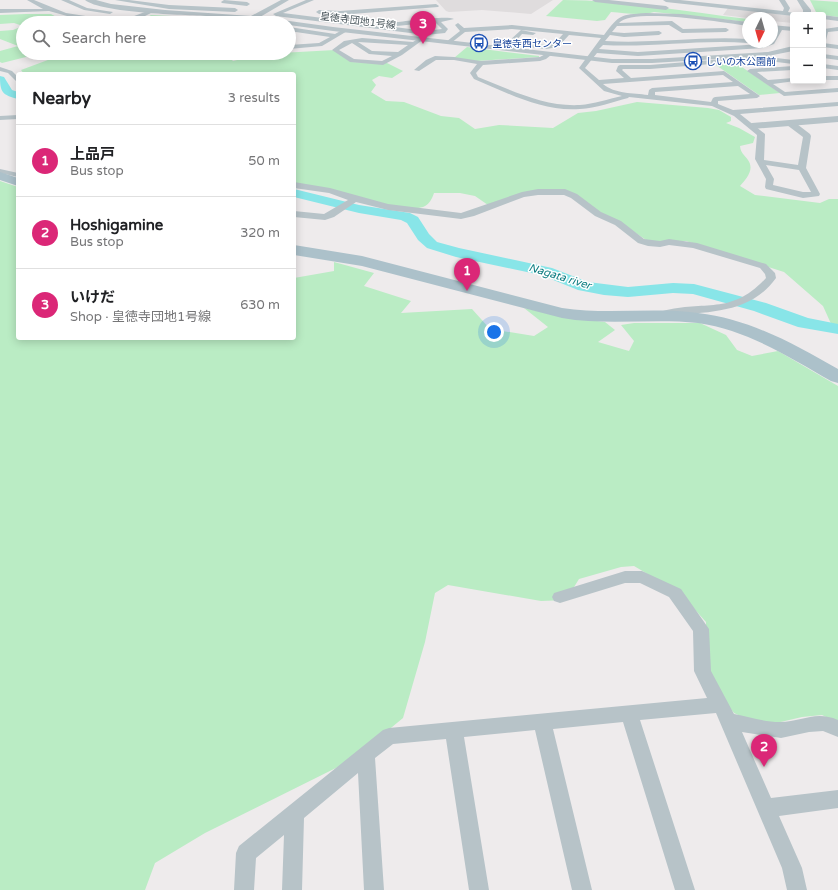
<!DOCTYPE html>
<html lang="en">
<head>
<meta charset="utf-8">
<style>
	:root { --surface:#fff; --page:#f2f2f2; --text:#202124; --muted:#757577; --line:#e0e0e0; --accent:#db2777 }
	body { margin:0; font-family:"Varela Round","Noto Sans JP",sans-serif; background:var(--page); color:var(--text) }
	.controls { position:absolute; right:12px; top:12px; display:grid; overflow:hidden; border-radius:4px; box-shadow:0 2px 10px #0003 }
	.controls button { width:36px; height:36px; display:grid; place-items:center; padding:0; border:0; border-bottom:1px solid var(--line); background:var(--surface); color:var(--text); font:20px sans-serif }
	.compass { position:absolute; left:742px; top:12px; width:36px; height:36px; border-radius:50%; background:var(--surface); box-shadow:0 2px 10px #0003; rotate:185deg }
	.you { position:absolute; left:494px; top:332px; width:14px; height:14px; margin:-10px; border:3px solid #fff; border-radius:50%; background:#1a73e8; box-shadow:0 0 0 6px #1a73e833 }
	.badge { display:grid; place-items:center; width:26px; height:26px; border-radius:50%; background:var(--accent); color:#fff; font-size:13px; font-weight:700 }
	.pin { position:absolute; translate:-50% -33px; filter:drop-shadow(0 1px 2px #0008) }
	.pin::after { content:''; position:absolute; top:21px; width:14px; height:12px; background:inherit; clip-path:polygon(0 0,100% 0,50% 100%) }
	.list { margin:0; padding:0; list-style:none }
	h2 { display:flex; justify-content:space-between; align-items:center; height:52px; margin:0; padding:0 16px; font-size:17px }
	h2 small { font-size:13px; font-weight:400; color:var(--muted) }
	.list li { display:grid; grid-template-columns:26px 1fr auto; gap:12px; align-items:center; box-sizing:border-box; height:72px; padding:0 16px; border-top:1px solid var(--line) }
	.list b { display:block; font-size:15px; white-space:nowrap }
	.list p { margin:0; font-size:13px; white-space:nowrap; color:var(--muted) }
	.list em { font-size:13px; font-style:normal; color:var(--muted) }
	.icon { flex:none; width:22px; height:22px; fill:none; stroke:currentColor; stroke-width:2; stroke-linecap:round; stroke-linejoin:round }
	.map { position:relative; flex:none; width:838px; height:890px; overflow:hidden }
	.search { position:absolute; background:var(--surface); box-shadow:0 2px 10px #0003; left:16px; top:16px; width:280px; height:44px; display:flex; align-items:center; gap:10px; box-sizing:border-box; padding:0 14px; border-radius:22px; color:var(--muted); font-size:15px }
	.panel { position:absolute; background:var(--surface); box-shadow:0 2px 10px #0003; left:16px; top:72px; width:280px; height:268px; border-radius:4px }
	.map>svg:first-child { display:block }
	.education { fill:#dfdcdd }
	.green { fill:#baecc4 }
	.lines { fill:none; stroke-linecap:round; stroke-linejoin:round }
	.river { fill:#88e5e8; fill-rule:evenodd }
	.minor { fill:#b7c3c8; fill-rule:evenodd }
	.tertiary { fill:#b7c3c8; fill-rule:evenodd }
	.primary { fill:#acc1ca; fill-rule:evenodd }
	.labels { text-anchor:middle; stroke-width:3; stroke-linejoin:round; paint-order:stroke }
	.far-street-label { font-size:10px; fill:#455258; stroke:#fff }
	.far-transit-label { font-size:10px; fill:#164399; stroke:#fff; text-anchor:start }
	.far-water-label { font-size:11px; font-style:italic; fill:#117f83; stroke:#fff }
</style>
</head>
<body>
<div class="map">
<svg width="838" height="890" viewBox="0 0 838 890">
	<rect width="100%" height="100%" fill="#eeebec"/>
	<path class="education" d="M436,0H553L531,14L482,10L449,12L446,11Z
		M728,8L793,16V23L772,21V18H748L723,15Z"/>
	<path class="green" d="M563,0C625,0 687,12 748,19V22L654,12C640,16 625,13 611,12L605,20L597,21L546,16Z
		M810,0L838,2V17L817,14Z
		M26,14H51L62,20L85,23H23V26L14,23L0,24V15Z
		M151,15L193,17L211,15L245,19L234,23H122L143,20Z
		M23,26V53H42L2,63L0,62V51L18,46L0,39V31L13,30Z
		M467,47L539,56V57L477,61L454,58Z
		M335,50L351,62L387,63L403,71L392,78L379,76L372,80L376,85L371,92L386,101L404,102L441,116L459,118L475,129L499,125L553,128L578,113L596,111L637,102L708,108L719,110L731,117V121L726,123L739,128L755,137L753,143L740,146C741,154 744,154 748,160C755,170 746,179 740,186L755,195L820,203L829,199H838V326H832L823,306L784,272L686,241L649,242L621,223L595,210L576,194L546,191L488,205L475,196L460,193H434C432,199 429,205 423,207C401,214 320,189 294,183V74H24L21,70L64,54L57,53H225L233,61L262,54Z
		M733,61L780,93L759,95L713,63Z
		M0,181L18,187V338H294V278L334,271V262L374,273L364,286L411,301L401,313L472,309L490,329L534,336L548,327L524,308L566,317L605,322L615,330L598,342L629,351L634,341L621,325L634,323H700L726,335L737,350L752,356L778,351L838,386V723L822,715L802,717L772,724L749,720L734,713L711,684L706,670V622L680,593L634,566L621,567L579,579L566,600L541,601L448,585L435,593L425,642L403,718L352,760L205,833L155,863L145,890H0Z"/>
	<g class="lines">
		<path class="river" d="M0,76L4,77L12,90L18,92V99C2,95 0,92 0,76Z
			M294,189L359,205L410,213L418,217L429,234L437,242L459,248L552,268L588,282L628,287L673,283L694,284L766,303L808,318L838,324V334L798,327L754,311L693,294L673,293L628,297L604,295L578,290L541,275L456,257L427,248L418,240L407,223L401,220L359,213L294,197Z"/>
		<path class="minor" d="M27,0H34L66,13L105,19L129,18L150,10L155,11L137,20L118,23L78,19L49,11L0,13V9H43Z
			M61,0H69L87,8L113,12L110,14L84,10Z
			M115,0H129L169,5L235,8L238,10L235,12L169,9Z
			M224,0L247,2L250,4L247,6L222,3L221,2Z
			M306,0H314L283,13L426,31L442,29L435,22L397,26L394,24L397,22C407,21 448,15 454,19L441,22L448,29L445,33L426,35L276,16L273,14Z
			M592,0H609L666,6L669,8L666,10L595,2Z
			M663,0H680L783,11L784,8L779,0H785L790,8L788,12L805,15L793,16L666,2Z
			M436,4L439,6L438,7L340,15L319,14L316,12L319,10L340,11Z
			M646,13L682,14L748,22V26C727,23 632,7 619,23L672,21L683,29L726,28L729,30L726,32L682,33L669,25L617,26L612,32L624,33L659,31L662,33L659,35L624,37L610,35L605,41C653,44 700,36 748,39V42H750L748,43C699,39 651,48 603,45L599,49L638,52L762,44L772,42V37L776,29H772V25L793,27V31L782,30L774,44L763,48L638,56L597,53L585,68L599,80L624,78L616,71L618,66L620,65H650L761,56L793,60V64L761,60L650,69H623L622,70L631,78L724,71L760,96L757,98L718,101V104L733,110L838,102V106L740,114L765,134L764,160L798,165L803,137L787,125V121H793L810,134L811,136L806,168L820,194L819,196L803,198L766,189L765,187L766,179L755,159L757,135L734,116L712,106L629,97L628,98C613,102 596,108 580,109C542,112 508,93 474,79L470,73L477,64L454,60H436L419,71L414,70L426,60L435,56L454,57L481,61L540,57L549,52L551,53V55L546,59L540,61L483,65L476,73L478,77C511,90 544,107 580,105C594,104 608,99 622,96L604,91L579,68L601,38L569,35L558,47L546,49L510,45L507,43L521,30L536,33L533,35L522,34L515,42L546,45L554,44L563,34L512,29L465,32L451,43L446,42L460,31L455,25L458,23L464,28L512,25L604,35C620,14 620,15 646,13ZM723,75L733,82L652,88L649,90L648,95C633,93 615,94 603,84ZM738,86L750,94L715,97L713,98L711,102L655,95V92ZM766,165L799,170L811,192H803L773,185L774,179Z
			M252,16L254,17V19L246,23H238Z
			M289,27L335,34L344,29L349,30L322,46L289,49V45L319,43L330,37L289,31Z
			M838,27V31L828,32L826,40L823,42L824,29Z
			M362,38L413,42L419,38L424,39L402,55L383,65L350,62L332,50L344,41ZM358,42L408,45L398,52L372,51ZM352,43L369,54L392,56L382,61L354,59L339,50Z
			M823,43L838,45V49L823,47Z
			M823,64L838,66V70L823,68Z
			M793,66V70L757,72L768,80L793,78V81H795L773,84L785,92L838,88V92L784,96L747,71L750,69Z
			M0,67L12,71L18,77V83L8,73L0,71Z
			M823,76H838V80H823Z
			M18,115V119L0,120V116Z
			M0,169L18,173V177L0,173Z
			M294,182L330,188L388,204L461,213L522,192L538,189H565L577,194L601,212L621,221L644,239L660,241L669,239L697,243L766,264L775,273L776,278C750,314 710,311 670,316L664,319L659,316L663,311C706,300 731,316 766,278L765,274L760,268L693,248L669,245L660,247L648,246L638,243L615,225L595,216L571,198L564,195H538L524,197L474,216L461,219L388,210L356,202L334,217L325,220L294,217V211L324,214L348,200L329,193L294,188Z
			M625,571H642L681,589L709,629L711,671L734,714C749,717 764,722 780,722C802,722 815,710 838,720V737L823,731L809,732L781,738L742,732L771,798L838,790V808L779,816L802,868L807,890H787L782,868L716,713L640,720L695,890H675L623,722L553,729L592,890H572L535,730L464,737L489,890H469L446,739L393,744L375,758L384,890H364L358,773L304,818L302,890H282L284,835L256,858L254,890H234L236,853L239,846L383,730L389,728L707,698L694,671L693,631L669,597L640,583H625L560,603L554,601L552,597L554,593Z"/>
		<path class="tertiary" d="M85,0H96L111,4L165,10L251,16L281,0H289L260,17L333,27L612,59H652L768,52L793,46V51L768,56L652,63H612L333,31L289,25V23C262,23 236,18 209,16C184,15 101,13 85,0Z
			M797,0H803L811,10V15H803V10Z
			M822,15H823L838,17V21L823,19Z
			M823,54L838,56V60L823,58Z
			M838,116V122L752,129L747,126L752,123Z"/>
		<path class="primary" d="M0,172L18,178V186L0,180Z
			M294,245L362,256L562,308C607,315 653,307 698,313C750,319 794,344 838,369V383L831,381C789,357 747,330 698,323C653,318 608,326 562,318L362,266L294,255Z"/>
	</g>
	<defs>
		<g id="bus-ring" transform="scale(0.9)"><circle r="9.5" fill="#fff" stroke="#1a4fb4" stroke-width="1.5"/><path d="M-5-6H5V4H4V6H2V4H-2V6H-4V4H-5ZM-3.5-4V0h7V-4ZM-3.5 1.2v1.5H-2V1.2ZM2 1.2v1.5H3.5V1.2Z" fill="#1a4fb4"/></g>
	</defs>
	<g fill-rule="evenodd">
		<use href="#bus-ring" x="479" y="43"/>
		<use href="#bus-ring" x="693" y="61"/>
	</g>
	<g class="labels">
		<g class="far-street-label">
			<text transform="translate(358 20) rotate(7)" y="4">皇徳寺団地1号線</text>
		</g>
		<g class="far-transit-label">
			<text x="492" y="47">皇徳寺西センター</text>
			<text x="706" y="65">しいの木公園前</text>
		</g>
		<g class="far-water-label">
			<text transform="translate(560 276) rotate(17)" y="4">Nagata river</text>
		</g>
	</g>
</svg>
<div class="controls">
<button>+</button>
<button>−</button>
</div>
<svg class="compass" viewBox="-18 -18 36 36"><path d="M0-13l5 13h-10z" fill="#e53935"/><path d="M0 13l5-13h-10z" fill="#757577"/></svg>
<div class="you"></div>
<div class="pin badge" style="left:467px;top:291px">1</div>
<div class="pin badge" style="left:764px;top:767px">2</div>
<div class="pin badge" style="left:423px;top:44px">3</div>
<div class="search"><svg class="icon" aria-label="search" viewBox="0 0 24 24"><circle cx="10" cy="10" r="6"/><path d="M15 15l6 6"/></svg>Search here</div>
<section class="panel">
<h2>Nearby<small>3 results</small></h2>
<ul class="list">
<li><span class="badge">1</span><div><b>上品戸</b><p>Bus stop</p></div><em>50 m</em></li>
<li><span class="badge">2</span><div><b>Hoshigamine</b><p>Bus stop</p></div><em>320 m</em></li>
<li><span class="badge">3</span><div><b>いけだ</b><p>Shop · 皇徳寺団地1号線</p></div><em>630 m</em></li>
</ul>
</section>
</div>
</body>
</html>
